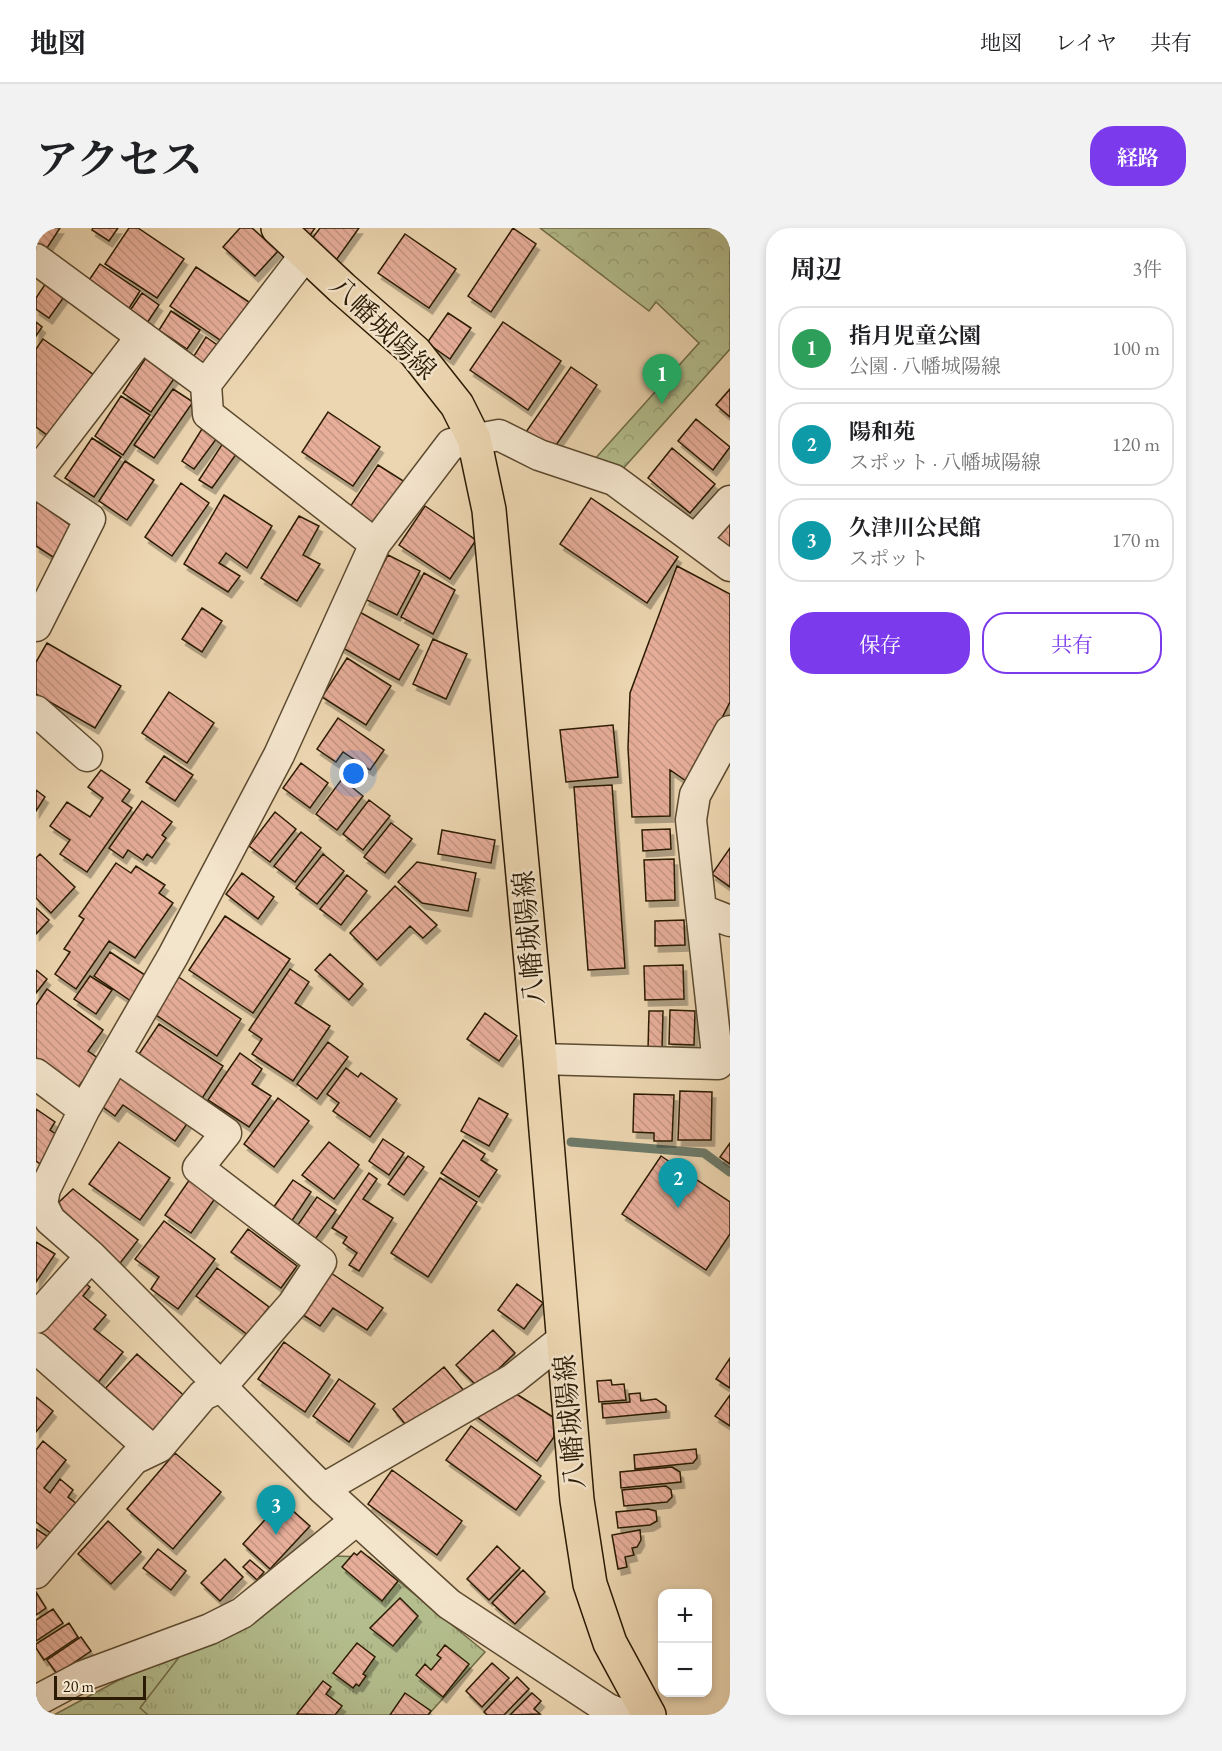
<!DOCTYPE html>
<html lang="ja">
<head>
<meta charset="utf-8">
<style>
	:root { --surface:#fff; --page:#f2f2f2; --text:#202124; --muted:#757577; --line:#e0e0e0; --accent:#7c3aed }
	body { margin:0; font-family:"EB Garamond","Noto Serif JP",serif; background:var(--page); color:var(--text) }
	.controls { position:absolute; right:18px; bottom:18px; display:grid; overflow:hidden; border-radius:12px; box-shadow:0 3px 9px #0003 }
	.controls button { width:54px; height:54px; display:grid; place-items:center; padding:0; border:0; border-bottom:2px solid var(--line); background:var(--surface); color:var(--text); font:30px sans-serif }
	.scale { position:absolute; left:18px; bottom:15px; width:92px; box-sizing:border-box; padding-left:6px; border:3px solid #2c1b04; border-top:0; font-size:16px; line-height:21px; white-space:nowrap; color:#2c1b04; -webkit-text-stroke:4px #f3e4cc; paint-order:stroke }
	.you { position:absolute; left:318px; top:546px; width:21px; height:21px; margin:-15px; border:4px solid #fff; border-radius:50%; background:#1a73e8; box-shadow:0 0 0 9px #1a73e833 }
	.badge { display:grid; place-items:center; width:39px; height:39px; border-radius:50%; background:var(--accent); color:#fff; font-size:20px; font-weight:700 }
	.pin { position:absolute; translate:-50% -50px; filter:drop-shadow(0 2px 3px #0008) }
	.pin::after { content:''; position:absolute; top:32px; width:21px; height:18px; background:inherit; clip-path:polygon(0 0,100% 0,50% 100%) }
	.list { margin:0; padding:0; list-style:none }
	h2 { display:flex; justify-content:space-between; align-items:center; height:78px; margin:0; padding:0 24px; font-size:26px }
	h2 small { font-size:20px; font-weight:400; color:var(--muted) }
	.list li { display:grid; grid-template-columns:39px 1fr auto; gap:18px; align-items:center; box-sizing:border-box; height:84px; margin:0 12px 12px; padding:0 12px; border:2px solid var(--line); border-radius:24px }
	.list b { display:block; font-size:22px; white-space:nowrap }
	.list p { margin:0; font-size:20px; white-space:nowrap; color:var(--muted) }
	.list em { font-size:20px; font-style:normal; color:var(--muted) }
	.actions { display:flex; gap:12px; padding:18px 24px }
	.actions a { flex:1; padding:14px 0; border:2px solid var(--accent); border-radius:24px; text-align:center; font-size:21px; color:var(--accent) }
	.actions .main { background:var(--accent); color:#fff }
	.map { position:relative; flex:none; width:694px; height:1487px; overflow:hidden; border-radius:24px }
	header { display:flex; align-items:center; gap:36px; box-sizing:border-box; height:84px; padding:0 30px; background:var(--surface); border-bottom:2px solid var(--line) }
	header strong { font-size:28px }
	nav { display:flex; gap:33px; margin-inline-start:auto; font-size:21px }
	.intro { display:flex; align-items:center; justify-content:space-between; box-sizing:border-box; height:144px; padding:0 36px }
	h1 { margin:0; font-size:42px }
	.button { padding:15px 27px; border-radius:24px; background:var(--accent); color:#fff; font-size:21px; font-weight:700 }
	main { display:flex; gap:36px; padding:0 36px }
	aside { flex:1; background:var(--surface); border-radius:24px; box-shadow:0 3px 9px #0003 }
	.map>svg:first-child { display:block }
	.grass { fill:url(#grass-tufts); stroke:#706c49; stroke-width:1.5 }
	.forest { fill:url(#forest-crowns); stroke:#706c49; stroke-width:1.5 }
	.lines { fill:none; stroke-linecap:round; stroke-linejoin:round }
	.stream { stroke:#6d7a69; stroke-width:9 }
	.building { fill:url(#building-back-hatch); stroke:#2c1b04; stroke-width:1.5; filter:url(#shadow) }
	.minor-casing { stroke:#5c4a2f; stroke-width:33 }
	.major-casing { stroke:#2c1b04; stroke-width:36 }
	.minor { stroke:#f3e4cc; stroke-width:30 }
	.major { stroke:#ecd6b1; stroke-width:33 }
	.labels { text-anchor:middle; stroke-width:4.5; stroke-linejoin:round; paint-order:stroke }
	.street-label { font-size:27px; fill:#2c1b04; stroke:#f3e4cc }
</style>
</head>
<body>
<header>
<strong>地図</strong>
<nav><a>地図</a><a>レイヤ</a><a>共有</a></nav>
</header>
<div class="intro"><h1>アクセス</h1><a class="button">経路</a></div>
<main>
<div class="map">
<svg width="694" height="1487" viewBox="0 0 694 1487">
	<defs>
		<pattern id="grass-tufts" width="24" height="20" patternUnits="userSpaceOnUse" patternTransform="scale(1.5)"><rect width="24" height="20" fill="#b4be8e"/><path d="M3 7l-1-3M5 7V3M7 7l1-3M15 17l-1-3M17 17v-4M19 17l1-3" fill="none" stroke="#9ba379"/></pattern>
		<pattern id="forest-crowns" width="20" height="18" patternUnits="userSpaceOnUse" patternTransform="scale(1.5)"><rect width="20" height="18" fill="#b4be8e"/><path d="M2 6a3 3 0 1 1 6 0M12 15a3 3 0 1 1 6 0" fill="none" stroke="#9ba379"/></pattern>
		<pattern id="building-back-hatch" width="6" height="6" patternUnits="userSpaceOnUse" patternTransform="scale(1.5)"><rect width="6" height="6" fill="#e7ae9a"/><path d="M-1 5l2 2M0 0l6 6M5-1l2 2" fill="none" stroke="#c69583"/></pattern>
		<filter id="shadow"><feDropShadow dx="3.5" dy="6" stdDeviation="0" flood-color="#0004"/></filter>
	</defs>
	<rect width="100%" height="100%" fill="#ecd6b1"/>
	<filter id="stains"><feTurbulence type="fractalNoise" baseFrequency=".00333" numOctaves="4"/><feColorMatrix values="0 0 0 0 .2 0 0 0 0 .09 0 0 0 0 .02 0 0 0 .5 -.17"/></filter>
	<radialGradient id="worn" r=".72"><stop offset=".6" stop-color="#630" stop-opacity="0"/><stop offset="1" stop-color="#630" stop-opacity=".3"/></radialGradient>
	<path class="grass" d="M295,1328L333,1329L449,1424L392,1487H112L103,1480L150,1420L205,1400L242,1376Z"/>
	<path class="forest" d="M504,0H694V121L584,244L558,232L663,115L620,74L613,83Z
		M150,1420L104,1480L112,1487H18L81,1453Z"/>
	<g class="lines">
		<path class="stream" d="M535,914L668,925L694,944"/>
	</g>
	<path class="building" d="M0,0H24L7,26L0,20Z
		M57,0H82L73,13L56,2Z
		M93,0H102L148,31L121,70L69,36Z
		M204,0H216L242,23L219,48L187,19Z
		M259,0H279L272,10Z
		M284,0H323L298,35L272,16Z
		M477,0L500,16L455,84L432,68Z
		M369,6L420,41L393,80L342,45Z
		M64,36L104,63L90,85L49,58Z
		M160,39L213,74L187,114L134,78Z
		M14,49L33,62L13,90L0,81V70Z
		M106,65L123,77L109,98L91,87Z
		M135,83L164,102L151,121L123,102Z
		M412,85L435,100L414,131L391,115Z
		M0,94L6,99L0,108Z
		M467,94L525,133L492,182L434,142Z
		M170,109L187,121L173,143L156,131Z
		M7,111L58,147L14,209L0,199V121Z
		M113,125L142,145L115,184L87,165Z
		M535,139L561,157L516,223L490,204Z
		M137,161L157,174L118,230L98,217Z
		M694,161V189L680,177Z
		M85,168L114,187L87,227L59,208Z
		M292,184L344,219L317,258L266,224Z
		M660,191L694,219L677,242L642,213Z
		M169,196L184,206L158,241L146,233Z
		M56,210L85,229L58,269L29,250Z
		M187,215L201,225L176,260L163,252Z
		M636,220L679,256L654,285L612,250Z
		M89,233L118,252L91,292L63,273Z
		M342,237L372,256L341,302L312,282Z
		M145,255L173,275L136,328L109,309Z
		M188,267L236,298L211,340L190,325L183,335L204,348L192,364L148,336Z
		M555,270L642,329L611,375L524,316Z
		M0,273L38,300L17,329L0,318Z
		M389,278L440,312L414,351L363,317Z
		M263,288L283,298L267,327L284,336L261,373L225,350Z
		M694,294V320L681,310Z
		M352,327L384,343L361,387L329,371Z
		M641,338L694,366V474L653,555L634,542V588L596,589L592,520L594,465Z
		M388,345L419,362L397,406L365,389Z
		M166,380L186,393L166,424L146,411Z
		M320,382L383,417L363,452L300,416Z
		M397,411L431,426L410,471L377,456Z
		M11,415L85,458L59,500L0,466V434Z
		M311,430L355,458L330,497L286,469Z
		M133,464L178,495L151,535L106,505Z
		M302,490L348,522L334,542L307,524L300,534L281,521Z
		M577,497L582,549L530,554L524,502Z
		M128,528L157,547L139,573L110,554Z
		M265,535L292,555L274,580L247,560Z
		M65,542L94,562L86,573L96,580L51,644L24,626L34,612L14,598L31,574L54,589L67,570L52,559Z
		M306,551L327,568L301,602L280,586Z
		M576,557L589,740L552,742L538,559Z
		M0,562L9,569L0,583Z
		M333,572L354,588L327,622L307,606Z
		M106,573L136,594L126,607L130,610L116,630L111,626L107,632L92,622L87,630L73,620Z
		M239,584L260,601L234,634L213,618Z
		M355,595L376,611L349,645L328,629Z
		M634,601L635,621L607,623L606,602Z
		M406,602L459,612L455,635L402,626Z
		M265,604L285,620L259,654L238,638Z
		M694,620V659L676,646Z
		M4,626L39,659L15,685L0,670V630Z
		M287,626L308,643L281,676L260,660Z
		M638,631L639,672L610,673L608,632Z
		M381,634L440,645L432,683L386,675L362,654Z
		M80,635L95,645L100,638L129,657L123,665L137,675L99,730L73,713L40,761L19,746L34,724L28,721L48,691L43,688Z
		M206,645L238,669L222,691L190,666Z
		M311,647L331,663L305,697L284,681Z
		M359,658L401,697L387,710L374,698L341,732L314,705Z
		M0,680L13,692L0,706Z
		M189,688L254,731L217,785L153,742Z
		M648,692L649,717L619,718V693Z
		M74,724L112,749L95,773L58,748Z
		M294,726L327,756L313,772L279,742Z
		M647,737L648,771L609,772L608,738Z
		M254,741L273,754L259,775L294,798L257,853L216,826L226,811L213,802Z
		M0,742L11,751L0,765Z
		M54,748L76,762L60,786L38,771Z
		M141,748L205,791L181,828L117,785Z
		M11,761L67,802L52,823L63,831L40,862L0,832V777Z
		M634,782L659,783L658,817L633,816Z
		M613,783H627L626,822H612Z
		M449,785L481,808L463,833L431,811Z
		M123,796L187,838L163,875L99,832Z
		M292,814L312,829L281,871L261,856Z
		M204,825L226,841L216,856L235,868L213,899L172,872Z
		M310,840L322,849L325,845L361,871L334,909L297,883L303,875L291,866Z
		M86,845L153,893L139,913L87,877L79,888L64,877Z
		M644,863L676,864L675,912H642Z
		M598,866L638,867L636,913H618V905L597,904Z
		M242,870L273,893L238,939L208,916Z
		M443,870L472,886L453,918L425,903Z
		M0,881L19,894L14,902L25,910L6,937L0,933Z
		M347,911L368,925L353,947L333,933Z
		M427,912L449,926L445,932L461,942L443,969L405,945Z
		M83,914L134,950L104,992L53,956Z
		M293,914L323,937L298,971L266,947Z
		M694,915V936L684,929Z
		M372,928L388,939L368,967L352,956Z
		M625,928L694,974V1006L670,1042L586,986Z
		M333,945L341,951L327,971L357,990L323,1043L313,1037L321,1025L307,1015L311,1009L296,1000Z
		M404,950L441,974L392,1049L355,1025Z
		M154,951L180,969L155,1005L129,987Z
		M257,952L275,964L251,1000L232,987Z
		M37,961L102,1012L78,1043L30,993L23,974Z
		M281,969L300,982L275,1017L257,1004Z
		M128,993L179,1031L142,1081L115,1061L123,1049L99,1031Z
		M212,1001L261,1038L245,1060L195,1024Z
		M0,1014L19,1026L0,1054Z
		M181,1040L233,1079L212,1107L160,1068Z
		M289,1041L347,1080L331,1102L297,1080L284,1098L261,1083Z
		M43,1050L54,1059L47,1068L70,1087L58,1101L87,1124L60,1157L3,1110L2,1100Z
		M481,1056L507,1075L488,1101L462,1082Z
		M457,1102L479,1125L443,1160L420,1137Z
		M248,1114L294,1147L269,1184L222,1151Z
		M101,1126L153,1172L118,1210L66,1164Z
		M694,1130V1160L680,1151Z
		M408,1139L429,1164L378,1207L357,1181Z
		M303,1151L339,1176L313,1214L277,1188Z
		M575,1152L576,1157L588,1156L590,1172L563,1174L561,1153Z
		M474,1162L517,1189L518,1209L501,1233L434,1184Z
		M604,1165L605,1173L620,1171L630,1178V1184L567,1190L566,1176L594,1174L593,1166Z
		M694,1167V1198L679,1188Z
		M0,1169L17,1183L0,1204Z
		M435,1198L505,1248L480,1282L410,1232Z
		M7,1213L30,1232L8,1260L14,1265L24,1251L37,1262L32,1269L45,1279L20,1309L0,1294V1222Z
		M660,1221L661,1230L657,1235L599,1241L598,1227Z
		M139,1225L185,1264L137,1321L91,1281Z
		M636,1239L644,1244L645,1254L585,1260L584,1244Z
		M356,1242L426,1293L401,1327L332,1276Z
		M630,1258L635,1262L636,1269L631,1274L588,1278L586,1262Z
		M246,1273L274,1298L234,1341L207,1316Z
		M612,1281L620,1283L621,1293L614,1297L582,1300L580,1284Z
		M72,1293L105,1324L75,1356L42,1326Z
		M0,1301L11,1308L0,1323Z
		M604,1302L605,1312L601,1319L596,1320L598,1327L589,1329L591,1339L582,1341L576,1307Z
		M461,1318L484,1340L453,1372L431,1351Z
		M122,1321L150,1343L135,1362L107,1340Z
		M325,1323L362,1353L346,1373L306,1339L318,1325L321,1327Z
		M189,1331L207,1349L184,1373L165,1355Z
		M214,1332L228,1344L221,1352L207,1339Z
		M487,1342L509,1364L479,1396L456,1375Z
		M0,1364L10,1380L0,1387Z
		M364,1370L382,1388L357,1418L334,1400Z
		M17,1381L27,1395L0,1413V1392Z
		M33,1395L42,1409L8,1432L0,1420V1416Z
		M45,1409L55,1423L21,1446L11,1432Z
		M321,1415L339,1429L327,1446L330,1448L323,1458L320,1456L317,1460L297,1445Z
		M409,1417L433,1436L407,1469L380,1447L389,1436L395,1442L405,1430L401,1427Z
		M456,1435L473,1450L446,1479L430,1463Z
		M481,1449L493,1461L468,1487H451L448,1484Z
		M287,1453L295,1459L290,1466L306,1478L299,1487L261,1486Z
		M369,1465L395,1483L392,1487H354Z
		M496,1465L505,1473L498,1481L504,1486L474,1487Z"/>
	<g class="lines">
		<g class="minor-casing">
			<path id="minor" d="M269,27L170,156L172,186L339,316
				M0,31L170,156
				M0,246L105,109
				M0,255L54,291L0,398
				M659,312L694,273
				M0,483L51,528
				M666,682L694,693
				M504,831L682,836L655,592L659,567L694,503
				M0,846L48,882
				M0,1090L55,1028
				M0,1120L116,1222
				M287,1261L477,1151L526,1112
				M0,1345L98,1231L123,1219L167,1167L185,1159L257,1076L285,1034L162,940L190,905L79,828
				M0,1473L47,1448L174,1401L206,1385L319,1293
				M587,1487L572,1481L413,1376L287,1261L55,1028L14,992L6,976L9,961L48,882L137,728L243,527L339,316L415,216L463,207L503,227L578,252L694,338"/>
		</g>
		<g class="major-casing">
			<path id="major" d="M242,0L306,60L379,124L421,177L438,211L453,282L504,831L541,1272L554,1356L574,1415L613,1487"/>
		</g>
		<use href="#minor" class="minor"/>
		<use href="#major" class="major"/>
	</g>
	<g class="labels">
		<g class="street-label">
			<text transform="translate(347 100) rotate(44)" y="9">八幡城陽線</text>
			<text transform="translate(493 710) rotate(-95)" y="9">八幡城陽線</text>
			<text transform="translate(534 1194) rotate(-95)" y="9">八幡城陽線</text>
		</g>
	</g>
	<rect width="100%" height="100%" filter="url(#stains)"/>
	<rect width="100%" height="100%" fill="url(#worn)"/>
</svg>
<div class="controls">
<button>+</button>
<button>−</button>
</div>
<div class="scale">20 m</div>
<div class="you"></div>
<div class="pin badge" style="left:626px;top:176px;background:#2e9e5b">1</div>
<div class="pin badge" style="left:642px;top:980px;background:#0f9aa8">2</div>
<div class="pin badge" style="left:240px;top:1307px;background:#0f9aa8">3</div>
</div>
<aside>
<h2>周辺<small>3件</small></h2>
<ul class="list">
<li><span class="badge" style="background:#2e9e5b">1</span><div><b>指月児童公園</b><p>公園 · 八幡城陽線</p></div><em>100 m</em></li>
<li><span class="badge" style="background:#0f9aa8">2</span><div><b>陽和苑</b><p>スポット · 八幡城陽線</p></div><em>120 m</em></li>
<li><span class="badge" style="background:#0f9aa8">3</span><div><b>久津川公民館</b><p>スポット</p></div><em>170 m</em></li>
</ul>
<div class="actions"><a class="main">保存</a><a>共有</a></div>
</aside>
</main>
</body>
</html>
